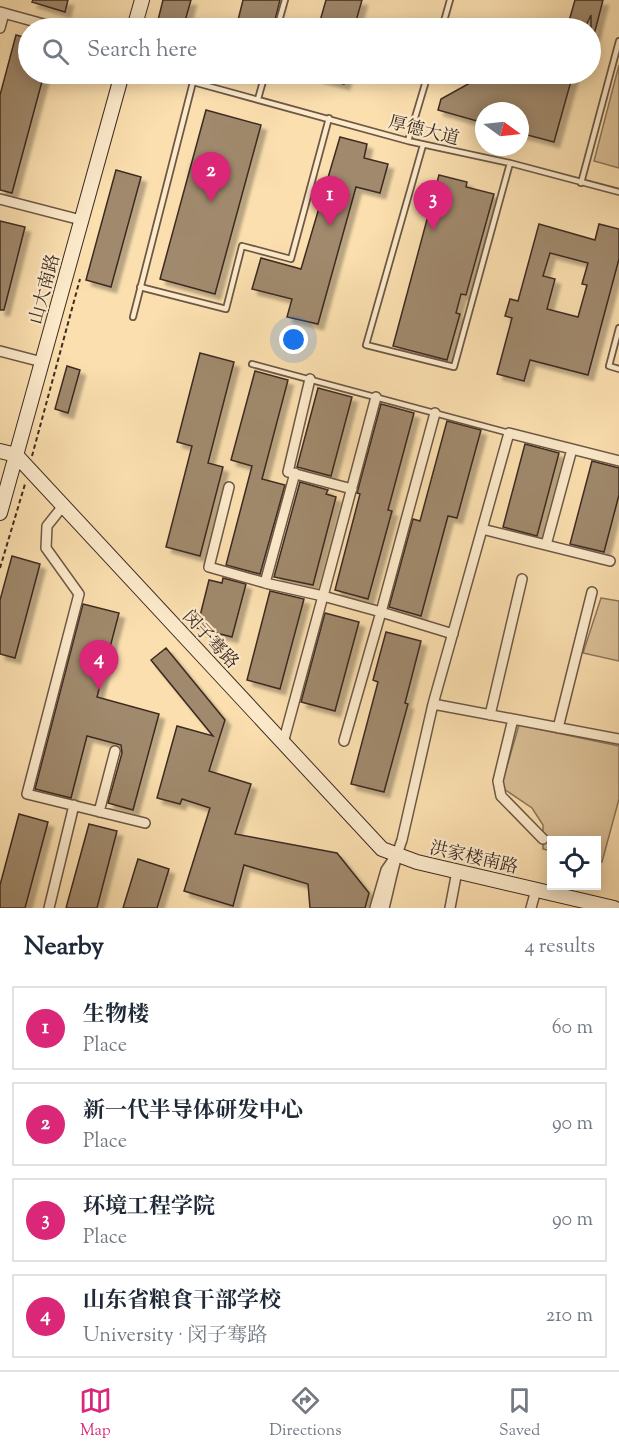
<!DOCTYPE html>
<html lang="en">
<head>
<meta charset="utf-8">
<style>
	:root { --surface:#fff; --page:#f2f2f3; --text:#1f2937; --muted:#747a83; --line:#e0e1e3; --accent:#db2777 }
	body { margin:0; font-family:"Sorts Mill Goudy","Noto Serif SC",serif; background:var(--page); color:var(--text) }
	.controls { position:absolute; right:18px; bottom:18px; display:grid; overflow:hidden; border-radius:0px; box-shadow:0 3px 15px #0003 }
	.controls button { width:54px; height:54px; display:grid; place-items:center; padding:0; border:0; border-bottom:2px solid var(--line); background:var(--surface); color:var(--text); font:30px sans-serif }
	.compass { position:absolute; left:475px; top:102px; width:54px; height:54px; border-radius:50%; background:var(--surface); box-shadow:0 3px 15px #0003; rotate:105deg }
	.you { position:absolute; left:294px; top:340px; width:21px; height:21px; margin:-15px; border:4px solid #fff; border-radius:50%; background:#1a73e8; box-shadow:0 0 0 9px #1a73e833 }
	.badge { display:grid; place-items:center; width:39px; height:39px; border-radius:50%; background:var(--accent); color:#fff; font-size:20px; font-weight:700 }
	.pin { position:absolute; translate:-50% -50px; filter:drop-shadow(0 2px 3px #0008) }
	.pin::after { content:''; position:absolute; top:32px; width:21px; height:18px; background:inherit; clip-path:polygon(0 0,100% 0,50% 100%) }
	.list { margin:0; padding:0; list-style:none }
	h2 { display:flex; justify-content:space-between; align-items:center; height:78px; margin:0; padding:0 24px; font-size:26px }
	h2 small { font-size:20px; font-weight:400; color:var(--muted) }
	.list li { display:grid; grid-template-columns:39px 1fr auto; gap:18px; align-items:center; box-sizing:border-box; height:84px; margin:0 12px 12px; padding:0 12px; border:2px solid var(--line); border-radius:0px }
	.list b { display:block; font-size:22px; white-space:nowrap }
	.list p { margin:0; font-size:20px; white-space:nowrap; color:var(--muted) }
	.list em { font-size:20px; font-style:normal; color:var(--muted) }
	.icon { flex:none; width:33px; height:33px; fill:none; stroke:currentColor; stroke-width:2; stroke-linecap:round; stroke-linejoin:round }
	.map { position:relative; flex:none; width:619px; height:908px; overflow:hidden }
	.search { position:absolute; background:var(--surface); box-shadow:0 3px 15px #0003; left:18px; right:18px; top:18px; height:66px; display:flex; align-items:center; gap:15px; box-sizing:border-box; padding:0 21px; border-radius:33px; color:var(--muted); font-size:22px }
	.sheet { height:462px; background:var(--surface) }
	nav { display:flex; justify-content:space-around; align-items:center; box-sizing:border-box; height:84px; border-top:2px solid var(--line); background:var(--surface); font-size:16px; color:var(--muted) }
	nav a { display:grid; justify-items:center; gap:3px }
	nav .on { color:var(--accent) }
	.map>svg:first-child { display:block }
	.green { fill:#dbc097; stroke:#8c765d; stroke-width:1.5 }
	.building { fill:#a0896c; stroke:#3e2b23; stroke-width:1.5; fill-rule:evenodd; filter:url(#shadow) }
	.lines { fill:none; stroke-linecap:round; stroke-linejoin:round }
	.lane-casing { stroke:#6d5846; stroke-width:8 }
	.street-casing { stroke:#6d5846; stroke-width:12 }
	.secondary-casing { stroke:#3e2b23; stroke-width:16 }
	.path { stroke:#3e2b23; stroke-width:2; stroke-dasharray:4.5 3; stroke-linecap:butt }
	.lane { stroke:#fceacb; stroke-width:4.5 }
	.street { stroke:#fceacb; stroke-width:9 }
	.secondary { stroke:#fceacb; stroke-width:14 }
	.labels { text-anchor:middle; stroke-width:4.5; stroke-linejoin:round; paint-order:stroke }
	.street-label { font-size:18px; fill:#3e2b23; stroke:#fceacb }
</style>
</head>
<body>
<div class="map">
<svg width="619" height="908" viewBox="0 0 619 908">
	<defs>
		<filter id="shadow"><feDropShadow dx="5.5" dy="5.5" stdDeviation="1.5" flood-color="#0004"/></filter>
	</defs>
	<rect width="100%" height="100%" fill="#fbdfaf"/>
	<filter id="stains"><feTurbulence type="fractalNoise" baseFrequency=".00333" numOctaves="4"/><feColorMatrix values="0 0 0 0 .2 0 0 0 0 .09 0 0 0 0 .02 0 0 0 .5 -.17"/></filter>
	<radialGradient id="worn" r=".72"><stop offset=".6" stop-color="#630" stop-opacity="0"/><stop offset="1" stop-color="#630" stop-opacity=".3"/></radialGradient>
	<path class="green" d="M619,65V168L594,161Z
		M601,598L619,601V661L583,653Z
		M519,725L619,746V799L602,862L597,861L596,840H552L551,851L543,849V825L532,808L501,787Z"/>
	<path class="building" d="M33,0H68L65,12L32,2Z
		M163,0H191L183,28H156Z
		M243,0H280L273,28H236Z
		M326,0H362L354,28H318Z
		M575,0H603L594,35H591V15L585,28H567Z
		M16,35L28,38V74H44L12,193L0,190V95Z
		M318,74H347L344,84L317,77Z
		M486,74H573L554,142L520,133V111H484V123L438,110L441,99Z
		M206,110L261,125L215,294L160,279Z
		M340,137L367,144L364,158L388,164L380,193L356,187L318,324L287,317L292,299L252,289L261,258L301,269Z
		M116,170L141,177L111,287L86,280Z
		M439,175L467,182L466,187L494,194L466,295L461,294L456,313L460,314L447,360L393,346Z
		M0,221L25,227L4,310H0Z
		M539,224L595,240L599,224L619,229V259L588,375L530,360L524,381L497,374L512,318L505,316L510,299L518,301ZM550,253L588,263L582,284L587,285L578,317L547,309L555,279L543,276Z
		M200,353L234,362L208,463L223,467L200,556L166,547L192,446L177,442Z
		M67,366L80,370L68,413L55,409Z
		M255,371L288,380L262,479L285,485L260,574L226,565L252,466L231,460Z
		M318,388L352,397L331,476L297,467Z
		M381,404L414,413L388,510L392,511L368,599L335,590L360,494L357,493Z
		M447,421L481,430L457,518L448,516L421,616L389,607L413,519L420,521Z
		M525,444L559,453L537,536L503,527Z
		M592,461L619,468V495L604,552L570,544Z
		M300,482L328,490L326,494L336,497L313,585L274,577Z
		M12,556L40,564L15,658L0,654V600Z
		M223,578L246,584L232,637L197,628L209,580L222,583Z
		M270,591L304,599L280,689L247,680Z
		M83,604L119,613L97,697L159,714L133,810L108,803L122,753L121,745L87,736L71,798L35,789Z
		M325,613L359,622L335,711L301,702Z
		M386,632L421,641L405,703L408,704L384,792L351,784L378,682L373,680Z
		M166,648L225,720L209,771L251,784L235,834L337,853L369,893L365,908H310L308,884L244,865L233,906L184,891L210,808L182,799L180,804L157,798L177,726L213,736L151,660Z
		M19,814L48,822L25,908H0V885Z
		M89,824L117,831L97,908H66Z
		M138,859L169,869L157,908H123Z"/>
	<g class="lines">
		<g class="lane-casing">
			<path id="lane" d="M277,28L285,0
				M442,28L450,0
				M258,99L265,74
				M408,141L428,74
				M423,145L366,345L454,367L510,163
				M581,183L619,41
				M140,287L226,309L242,246L291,259L329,118
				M133,317L193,82L408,141L510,163L619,192
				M619,328L609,366L619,369
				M252,364L509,433"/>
		</g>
		<g class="street-casing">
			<path id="street" d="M0,12L58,28
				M0,28L4,13
				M0,199L81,220
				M0,351L42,362
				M310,379L288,472L352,489
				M435,413L381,612L453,634
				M229,487L209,567L269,584
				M63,506L47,526L46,548L79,594L27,794L145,823
				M482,529L610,561
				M546,545L572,449
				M433,704L619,739
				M490,715L522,579
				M513,719L498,781L501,796L543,839
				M558,728L592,592
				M344,741L381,612L323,596L376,397
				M283,743L323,596L265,583L295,473
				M99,812L115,751
				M49,908L74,805
				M375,908L386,870L395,857
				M384,908C390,885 394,861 402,840L433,704L509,433L619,461
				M450,908L457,871
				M531,908L536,890"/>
		</g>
		<g class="secondary-casing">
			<path id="secondary" d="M134,28L142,0
				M0,451L16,455L382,849L417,862L614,908
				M0,513L122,74"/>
		</g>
		<path class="path" d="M32,456L80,279
			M0,568L25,484"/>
		<use href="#lane" class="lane"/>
		<use href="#street" class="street"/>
		<use href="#secondary" class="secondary"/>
	</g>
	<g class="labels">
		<g class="street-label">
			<text transform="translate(424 130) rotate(14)" y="6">厚德大道</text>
			<text transform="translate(44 289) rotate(-75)" y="6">山大南路</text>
			<text transform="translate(211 639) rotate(47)" y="6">闵子骞路</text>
			<text transform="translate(474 857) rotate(13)" y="6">洪家楼南路</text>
		</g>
	</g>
	<rect width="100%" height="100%" filter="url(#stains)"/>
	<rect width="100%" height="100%" fill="url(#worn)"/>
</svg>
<div class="controls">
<button><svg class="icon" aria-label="locate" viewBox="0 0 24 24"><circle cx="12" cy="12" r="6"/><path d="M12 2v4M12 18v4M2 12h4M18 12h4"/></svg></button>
</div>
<svg class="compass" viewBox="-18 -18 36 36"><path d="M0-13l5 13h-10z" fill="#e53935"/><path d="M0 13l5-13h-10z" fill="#747a83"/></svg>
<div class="you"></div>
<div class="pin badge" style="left:330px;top:226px">1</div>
<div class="pin badge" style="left:211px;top:202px">2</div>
<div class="pin badge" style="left:433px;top:230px">3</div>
<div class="pin badge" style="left:99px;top:690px">4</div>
<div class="search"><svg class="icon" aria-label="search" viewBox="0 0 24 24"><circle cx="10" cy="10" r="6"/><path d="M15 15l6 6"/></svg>Search here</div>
</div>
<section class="sheet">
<h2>Nearby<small>4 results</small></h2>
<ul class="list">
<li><span class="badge">1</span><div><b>生物楼</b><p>Place</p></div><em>60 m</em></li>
<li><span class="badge">2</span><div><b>新一代半导体研发中心</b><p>Place</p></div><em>90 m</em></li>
<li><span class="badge">3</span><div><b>环境工程学院</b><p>Place</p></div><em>90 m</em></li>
<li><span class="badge">4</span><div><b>山东省粮食干部学校</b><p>University · 闵子骞路</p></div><em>210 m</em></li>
</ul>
</section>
<nav>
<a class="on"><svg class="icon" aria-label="map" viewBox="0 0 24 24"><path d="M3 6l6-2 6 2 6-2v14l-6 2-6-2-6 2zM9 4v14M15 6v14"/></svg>Map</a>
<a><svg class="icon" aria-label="directions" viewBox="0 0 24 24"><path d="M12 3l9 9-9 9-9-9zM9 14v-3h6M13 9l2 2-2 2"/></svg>Directions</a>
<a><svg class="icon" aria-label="saved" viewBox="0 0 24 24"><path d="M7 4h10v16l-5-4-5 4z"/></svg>Saved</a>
</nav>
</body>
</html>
